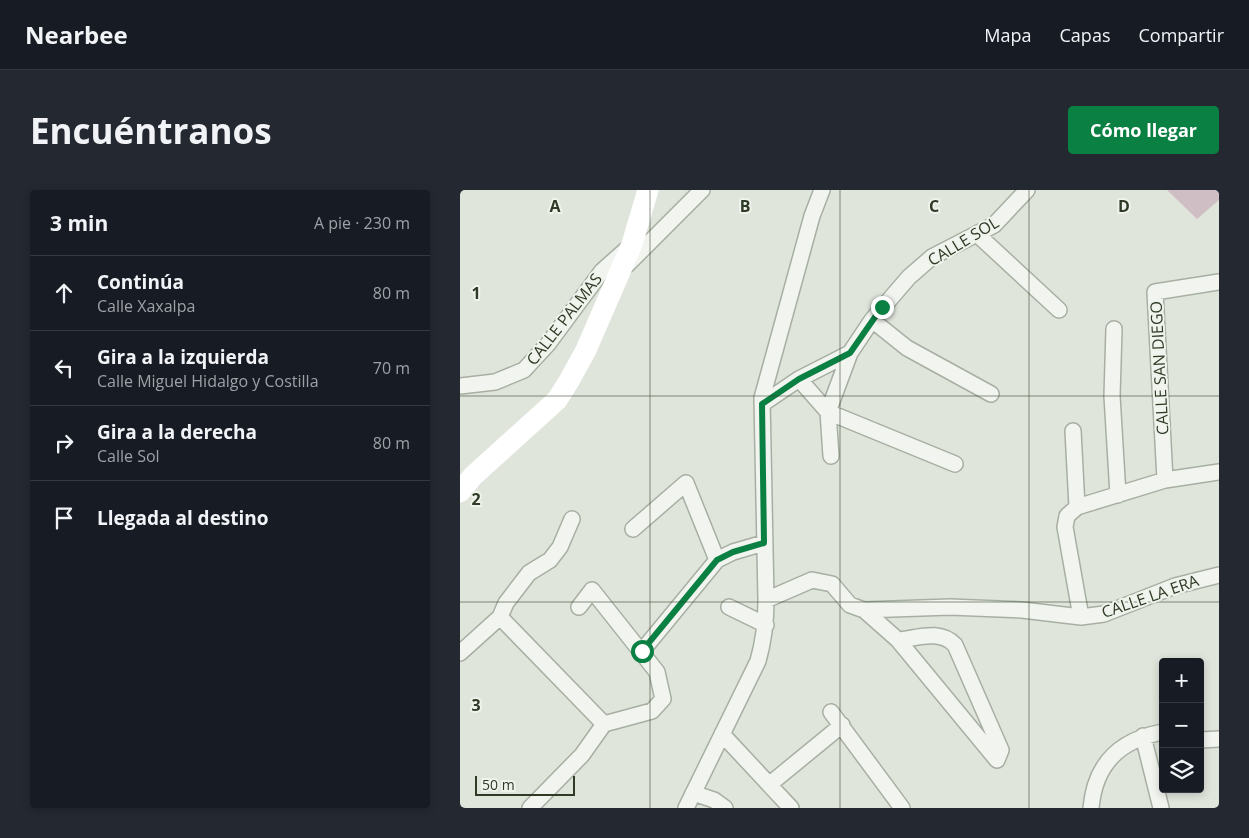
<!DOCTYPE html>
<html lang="es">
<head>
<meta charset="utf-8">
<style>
	:root { --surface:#171b24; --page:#242831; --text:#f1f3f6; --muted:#9ea1a6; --line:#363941; --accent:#0b8043 }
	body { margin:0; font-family:"Open Sans",sans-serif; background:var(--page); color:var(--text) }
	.controls { position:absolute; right:15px; bottom:15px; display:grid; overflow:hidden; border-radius:5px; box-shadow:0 2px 8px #0003 }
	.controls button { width:45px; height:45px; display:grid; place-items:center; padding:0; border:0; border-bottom:1px solid var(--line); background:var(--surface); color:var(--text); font:25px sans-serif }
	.scale { position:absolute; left:15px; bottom:12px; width:100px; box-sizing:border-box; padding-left:5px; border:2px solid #2f3b27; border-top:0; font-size:14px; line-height:18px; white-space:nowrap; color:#2f3b27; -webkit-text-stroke:4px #eff3eb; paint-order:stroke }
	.stop { position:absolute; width:15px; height:15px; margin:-11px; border:4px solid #0b8043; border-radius:50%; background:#fff }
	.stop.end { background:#0b8043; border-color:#fff; box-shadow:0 1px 5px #0008 }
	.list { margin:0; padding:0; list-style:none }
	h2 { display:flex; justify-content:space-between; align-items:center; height:65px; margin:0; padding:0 20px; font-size:21px }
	h2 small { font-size:16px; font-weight:400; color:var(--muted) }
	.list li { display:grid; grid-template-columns:32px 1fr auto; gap:15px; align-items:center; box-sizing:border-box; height:75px; padding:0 20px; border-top:1px solid var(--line) }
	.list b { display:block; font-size:19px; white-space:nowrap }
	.list p { margin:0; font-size:16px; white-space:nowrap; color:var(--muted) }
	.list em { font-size:16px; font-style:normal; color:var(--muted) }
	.icon { flex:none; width:28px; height:28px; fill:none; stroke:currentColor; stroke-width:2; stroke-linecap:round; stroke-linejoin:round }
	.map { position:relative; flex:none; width:759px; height:618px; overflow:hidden; border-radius:5px }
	header { display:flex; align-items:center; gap:30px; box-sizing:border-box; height:70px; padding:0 25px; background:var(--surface); border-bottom:1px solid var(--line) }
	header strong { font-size:24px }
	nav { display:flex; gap:28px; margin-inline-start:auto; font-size:18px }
	.intro { display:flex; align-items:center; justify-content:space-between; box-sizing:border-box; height:120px; padding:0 30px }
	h1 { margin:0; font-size:35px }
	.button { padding:12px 22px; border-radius:5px; background:var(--accent); color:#fff; font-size:18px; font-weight:700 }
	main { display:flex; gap:30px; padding:0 30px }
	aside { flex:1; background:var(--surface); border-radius:5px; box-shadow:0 2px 8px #0003 }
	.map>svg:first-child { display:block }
	.grass { fill:#cfbec3 }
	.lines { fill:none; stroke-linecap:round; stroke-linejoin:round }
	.street-casing { stroke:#a7afa2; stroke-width:18 }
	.street { stroke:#f1f4ef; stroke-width:15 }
	.secondary { stroke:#fff; stroke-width:21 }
	.route { stroke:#0b8043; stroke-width:6 }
	.grid { fill:none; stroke:#2f3b27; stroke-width:1; stroke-opacity:0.55 }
	.labels { text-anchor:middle; stroke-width:4; stroke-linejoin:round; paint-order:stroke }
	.street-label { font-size:16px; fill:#2f3b27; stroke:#eff3eb }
	.grid-label { font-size:16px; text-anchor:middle; font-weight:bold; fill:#2f3b27; stroke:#eff3eb; stroke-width:4; stroke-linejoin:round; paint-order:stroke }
</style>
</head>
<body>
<header>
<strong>Nearbee</strong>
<nav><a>Mapa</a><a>Capas</a><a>Compartir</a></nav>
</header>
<div class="intro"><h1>Encuéntranos</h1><a class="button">Cómo llegar</a></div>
<main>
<aside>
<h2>3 min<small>A pie · 230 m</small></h2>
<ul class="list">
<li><svg class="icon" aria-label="ahead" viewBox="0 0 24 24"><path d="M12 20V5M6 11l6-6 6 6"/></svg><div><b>Continúa</b><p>Calle Xaxalpa</p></div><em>80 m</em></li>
<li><svg class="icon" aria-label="left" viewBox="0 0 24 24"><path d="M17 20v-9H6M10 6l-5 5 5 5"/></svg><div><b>Gira a la izquierda</b><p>Calle Miguel Hidalgo y Costilla</p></div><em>70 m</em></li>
<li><svg class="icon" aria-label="right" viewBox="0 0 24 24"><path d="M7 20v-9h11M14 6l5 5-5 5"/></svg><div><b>Gira a la derecha</b><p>Calle Sol</p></div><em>80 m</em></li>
<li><svg class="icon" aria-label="arrive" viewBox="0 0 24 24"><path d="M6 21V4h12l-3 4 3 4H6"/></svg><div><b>Llegada al destino</b></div></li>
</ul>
</aside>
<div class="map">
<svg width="759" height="618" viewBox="0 0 759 618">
	<rect width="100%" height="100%" fill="#e0e5dc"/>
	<path class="grass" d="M707,0H759V10L737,29Z"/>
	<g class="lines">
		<g class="street-casing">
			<path id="street" d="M518,45L599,120
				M167,75L242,0
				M412,130L447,158L531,204
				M654,139L652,206L658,305
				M339,189L368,222L495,274
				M0,196L35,192L64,180L88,154L142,81L169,57
				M302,214L339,189L390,163L412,130L449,87L472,67L534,35L567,0
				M613,241L617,317
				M371,266L368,222L390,163
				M705,290L695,102L759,92
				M173,339L226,293L257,370
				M306,410L352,390L372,394L390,415L404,420L490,417L562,420L621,427L644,424L715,396L759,385
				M269,417L306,435
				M404,420L438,450L537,570L541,560L495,455C480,439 458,448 438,450
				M40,427L144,534
				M621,427L605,337L607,326L617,317L705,290L759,282
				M182,461L257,370L273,362L304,353
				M0,463L40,427L46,413L69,383L90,370L100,357L112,329
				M371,522L442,618
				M262,544L331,618
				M683,546L701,618
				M740,550L759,549
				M310,594L382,535
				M233,603L254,610L265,618
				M70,618L122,565L144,534L192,521L203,509L197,482L132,400L119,417
				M226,618L298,471C304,450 306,432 306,410L302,208L352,26L362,0
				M631,618C635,574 659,550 703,542"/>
		</g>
		<use href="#street" class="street"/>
		<path class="secondary" d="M0,302L13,286L97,210L109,191L126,160L172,54L188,0"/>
	</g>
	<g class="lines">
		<path class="route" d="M182,461L257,370L273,362L304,353L302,214L339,189L390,163L422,117"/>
	</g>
	<path class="grid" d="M190,0V618M380,0V618M569,0V618M0,206H759M0,412H759"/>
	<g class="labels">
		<g class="street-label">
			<text transform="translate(503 51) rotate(-31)" y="6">CALLE SOL</text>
			<text transform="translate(104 129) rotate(-52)" y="6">CALLE PALMAS</text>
			<text transform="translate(699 178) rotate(-93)" y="6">CALLE SAN DIEGO</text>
			<text transform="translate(690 406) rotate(-19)" y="6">CALLE LA ERA</text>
		</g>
	</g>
	<g class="grid-label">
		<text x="95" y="22">A</text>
		<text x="285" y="22">B</text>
		<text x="474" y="22">C</text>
		<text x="664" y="22">D</text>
		<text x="16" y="109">1</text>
		<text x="16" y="315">2</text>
		<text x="16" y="521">3</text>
	</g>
</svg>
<div class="controls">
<button>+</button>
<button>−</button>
<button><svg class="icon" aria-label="layers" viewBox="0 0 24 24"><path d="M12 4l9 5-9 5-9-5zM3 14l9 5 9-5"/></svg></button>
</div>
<div class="scale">50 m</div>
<div class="stop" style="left:182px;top:461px"></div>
<div class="stop end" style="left:422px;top:117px"></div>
</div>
</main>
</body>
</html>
